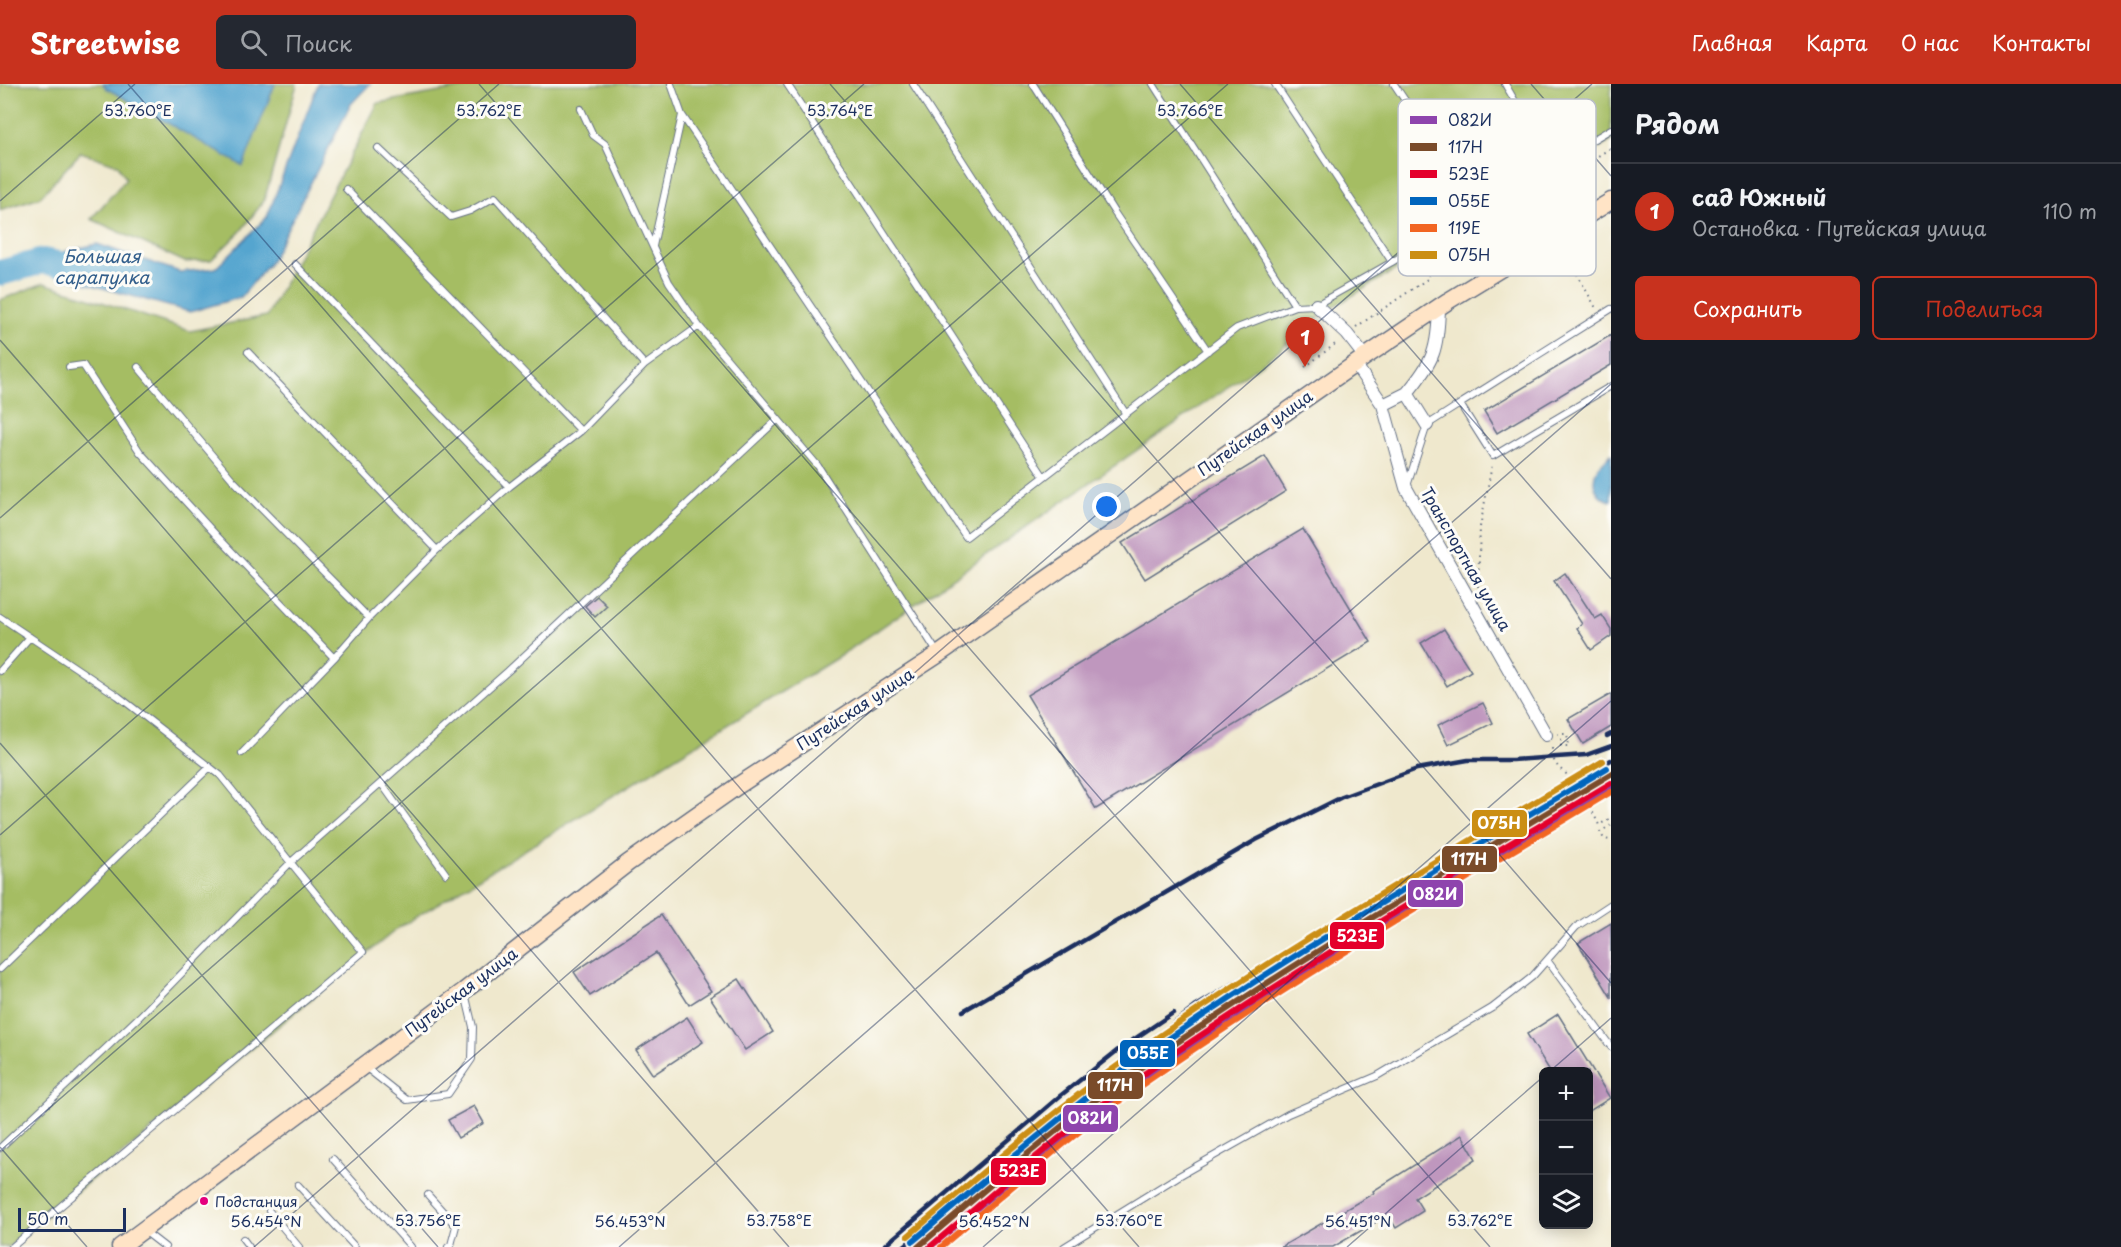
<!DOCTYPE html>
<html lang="ru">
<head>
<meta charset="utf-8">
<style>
	:root { --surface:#171b24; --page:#242831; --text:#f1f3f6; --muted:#9ea1a6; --line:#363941; --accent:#c8321e }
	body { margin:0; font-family:"Playpen Sans",sans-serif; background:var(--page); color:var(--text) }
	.controls { position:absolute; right:18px; bottom:18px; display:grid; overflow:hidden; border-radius:9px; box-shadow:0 3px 15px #0003 }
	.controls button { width:54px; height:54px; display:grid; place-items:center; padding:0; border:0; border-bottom:2px solid var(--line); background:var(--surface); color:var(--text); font:30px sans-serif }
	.scale { position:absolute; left:18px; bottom:15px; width:108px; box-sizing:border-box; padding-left:6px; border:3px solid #1b2f5e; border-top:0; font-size:16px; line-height:21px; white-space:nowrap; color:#1b2f5e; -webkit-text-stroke:4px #fdfcf7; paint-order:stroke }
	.you { position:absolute; left:1107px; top:423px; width:21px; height:21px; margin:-15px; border:4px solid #fff; border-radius:50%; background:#1a73e8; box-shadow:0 0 0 9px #1a73e833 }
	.badge { display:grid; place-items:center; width:39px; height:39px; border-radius:50%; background:var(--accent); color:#fff; font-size:20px; font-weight:700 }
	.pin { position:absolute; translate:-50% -50px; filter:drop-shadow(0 2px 3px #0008) }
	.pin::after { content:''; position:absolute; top:32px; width:21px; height:18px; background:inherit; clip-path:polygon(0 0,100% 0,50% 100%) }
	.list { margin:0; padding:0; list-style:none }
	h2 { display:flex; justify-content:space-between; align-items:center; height:78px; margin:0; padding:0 24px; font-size:26px }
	h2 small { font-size:20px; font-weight:400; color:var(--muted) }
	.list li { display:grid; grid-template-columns:39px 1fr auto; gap:18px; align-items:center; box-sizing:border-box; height:96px; padding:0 24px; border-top:2px solid var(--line) }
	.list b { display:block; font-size:22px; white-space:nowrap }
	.list p { margin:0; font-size:20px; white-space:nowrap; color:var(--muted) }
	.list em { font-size:20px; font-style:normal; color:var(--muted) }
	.actions { display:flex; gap:12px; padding:18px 24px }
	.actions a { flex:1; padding:14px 0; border:2px solid var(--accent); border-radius:9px; text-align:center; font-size:21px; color:var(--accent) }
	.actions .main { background:var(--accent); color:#fff }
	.icon { flex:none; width:33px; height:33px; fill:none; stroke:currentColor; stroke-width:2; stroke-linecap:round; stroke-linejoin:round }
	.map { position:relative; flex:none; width:1611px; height:1163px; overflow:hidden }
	header { display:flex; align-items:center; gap:36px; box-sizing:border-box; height:84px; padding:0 30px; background:var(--accent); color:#fff }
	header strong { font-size:28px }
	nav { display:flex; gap:33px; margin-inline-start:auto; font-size:21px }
	.search { width:420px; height:54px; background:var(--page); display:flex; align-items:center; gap:15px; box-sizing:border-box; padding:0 21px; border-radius:9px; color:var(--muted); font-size:22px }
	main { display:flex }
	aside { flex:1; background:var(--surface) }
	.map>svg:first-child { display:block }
	.green { fill:#a5bd63; stroke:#607660; stroke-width:1.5 }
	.water { fill:#54a5cf; stroke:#386a96; stroke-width:1.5 }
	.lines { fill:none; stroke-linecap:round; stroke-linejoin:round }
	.river { stroke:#54a5cf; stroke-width:26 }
	.building { fill:#bf97be }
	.lane-casing { stroke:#657085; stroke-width:8 }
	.street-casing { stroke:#657085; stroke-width:14 }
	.secondary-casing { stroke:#657085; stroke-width:19 }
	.path { stroke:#657085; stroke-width:2; stroke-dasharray:1.5 4.5; stroke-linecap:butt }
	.lane { stroke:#fff; stroke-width:6 }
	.street { stroke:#fff; stroke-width:12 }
	.secondary { stroke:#ffe4c6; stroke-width:16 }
	.rail { stroke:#1b2f5e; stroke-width:4.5 }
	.rail-1-casing { stroke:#fdfcf7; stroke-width:10 }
	.rail-2-casing { stroke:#fdfcf7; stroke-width:10 }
	.rail-3-casing { stroke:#fdfcf7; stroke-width:10 }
	.rail-4-casing { stroke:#fdfcf7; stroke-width:10 }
	.rail-5-casing { stroke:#fdfcf7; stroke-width:10 }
	.rail-6-casing { stroke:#fdfcf7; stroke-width:10 }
	.rail-1 { stroke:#8e44ad; stroke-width:6 }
	.rail-2 { stroke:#7a4b2a; stroke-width:6 }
	.rail-3 { stroke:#e4002b; stroke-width:6 }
	.rail-4 { stroke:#0065bd; stroke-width:6 }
	.rail-5 { stroke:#f26522; stroke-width:6 }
	.rail-6 { stroke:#cb8e13; stroke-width:6 }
	.ticks { fill:none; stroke:#1b2f5e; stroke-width:1.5; stroke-opacity:0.45 }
	.bus-dot { fill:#e5007d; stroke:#fdfcf7; stroke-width:2 }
	.labels { text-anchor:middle; stroke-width:6; stroke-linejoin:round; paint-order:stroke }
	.bus-label { font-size:14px; fill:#1b2f5e; stroke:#fdfcf7; text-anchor:start }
	.street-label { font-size:16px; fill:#1b2f5e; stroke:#fdfcf7 }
	.water-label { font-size:18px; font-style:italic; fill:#325e8b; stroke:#fdfcf7 }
	.key { fill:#fdfcf7; stroke:#b9bec9; stroke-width:1.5 }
	.key-label { font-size:16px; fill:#1b2f5e }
	.ticks-label { font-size:15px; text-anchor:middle; fill:#1b2f5e; stroke:#fdfcf7; stroke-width:6; stroke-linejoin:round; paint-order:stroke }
	.line-badge { stroke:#fdfcf7; stroke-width:2 }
	.badge-label { font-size:16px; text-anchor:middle; font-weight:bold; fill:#fff }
</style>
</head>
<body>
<header>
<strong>Streetwise</strong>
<div class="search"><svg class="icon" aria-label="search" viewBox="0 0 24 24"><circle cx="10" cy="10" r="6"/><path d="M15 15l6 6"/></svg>Поиск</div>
<nav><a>Главная</a><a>Карта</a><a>О нас</a><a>Контакты</a></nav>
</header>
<main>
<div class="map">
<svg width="1611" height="1163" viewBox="0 0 1611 1163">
	<rect width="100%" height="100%" fill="#fdfcf7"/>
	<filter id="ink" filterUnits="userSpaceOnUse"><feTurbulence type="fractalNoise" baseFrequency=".0167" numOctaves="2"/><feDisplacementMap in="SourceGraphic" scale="12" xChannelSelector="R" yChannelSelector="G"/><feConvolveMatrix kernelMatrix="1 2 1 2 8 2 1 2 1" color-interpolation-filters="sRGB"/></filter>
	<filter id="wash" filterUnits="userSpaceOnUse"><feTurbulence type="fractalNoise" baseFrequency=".008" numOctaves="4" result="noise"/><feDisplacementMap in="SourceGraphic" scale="24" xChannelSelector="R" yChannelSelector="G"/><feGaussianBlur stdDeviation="1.35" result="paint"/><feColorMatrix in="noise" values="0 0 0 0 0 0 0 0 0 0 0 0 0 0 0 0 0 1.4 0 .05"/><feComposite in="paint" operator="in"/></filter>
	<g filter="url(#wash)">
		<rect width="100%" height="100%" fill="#efe8cd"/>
		<path class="green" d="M0,0H297L264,117L240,148L211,176L185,178L91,135L126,95L118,81L81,68L40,113L0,126Z
			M485,0H1611V57L1328,226L1267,276L840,572L398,844L9,1163H0V216L44,199L190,247L267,232L378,19Z"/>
		<path class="water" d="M103,0H275L243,82L106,4Z
			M318,0H370L351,20L271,177L241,213L190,228L48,189L54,170L97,160L180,188L216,184L267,133Z
			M1611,370V417C1596,413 1590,400 1597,385C1600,380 1607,375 1611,370Z"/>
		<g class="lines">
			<path class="river" d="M0,189L43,177L84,185"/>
		</g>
		<g id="blocks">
			<path class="building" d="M1611,251V281L1497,349L1484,327Z
				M1265,372L1286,407L1145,495L1122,459Z
				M1303,445L1371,558L1096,725L1027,611Z
				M1565,489L1595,535L1602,531L1611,545V552L1591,566L1577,544L1582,540L1554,497Z
				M597,512L607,522L595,533L585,522Z
				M1444,545L1471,587L1447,602L1421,559Z
				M1611,610V643L1583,660L1568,635Z
				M1483,619L1493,639L1448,661L1438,641Z
				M661,831L711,907L689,921L656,869L590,912L574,888Z
				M1611,839V913L1578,859Z
				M739,895L773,948L745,966L710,913Z
				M1558,930L1610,1014L1588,1028V987H1550L1527,950Z
				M687,933L703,958L653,991L636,966Z
				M474,1022L484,1039L458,1054L448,1036Z
				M1462,1051L1476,1075L1415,1114L1423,1127L1396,1144L1388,1131L1333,1163H1281L1374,1109L1373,1107Z"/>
		</g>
	</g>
	<g filter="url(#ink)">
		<use href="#blocks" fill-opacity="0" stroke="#657085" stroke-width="1.5"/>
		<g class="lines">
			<g class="lane-casing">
				<path id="lane" d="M787,0L1044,393
					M913,0L1126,330
					M1033,0L1114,128L1208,267
					M1275,0L1392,178L1316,221L1295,222
					M1505,0C1517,21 1545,64 1538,89
					M581,25L593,51L605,60L669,198L699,242L818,382L937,568
					M682,31L966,453L1237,244L1295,222L1153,0
					M378,64L451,133L470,127L495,113L645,281
					M346,105L581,347
					M1480,123L1611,45
					M653,162L682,31L671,0
					M1392,178L1480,123L1447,79L1394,0
					M295,180L509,403
					M248,268L437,466
					M69,283L83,281L140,368L217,452L334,574L369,534L437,466L509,403L581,347L645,281L699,242
					M138,283L233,396L369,534
					M1460,320L1611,225
					M1407,402L1427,341L1460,320L1493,372L1611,302
					M0,533L118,612L220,691L363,868L12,1163
					M0,587L30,553
					M242,669L334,574
					M381,699L446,790
					M1547,876L1611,963
					M0,885L210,683
					M364,982L407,1016L448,1010L472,975L473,943L465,909
					M0,1064L140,932L291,778L508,587L778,335
					M333,1075L411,1163
					M298,1101L355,1163
					M428,1111L456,1142L451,1161L448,1163
					M269,1127L299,1163
					M143,1146L165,1163
					M243,1155L249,1163
					M1064,1163L1177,1093L1288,1030L1377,992L1492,924L1532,893L1576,843L1611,820"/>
			</g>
			<g class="street-casing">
				<path id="street" d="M1316,221L1347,250L1365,273
					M1355,280L1383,321L1406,404L1546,651
					M1383,321L1407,309
					M1427,341L1407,309C1434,277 1438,265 1439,223"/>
			</g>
			<g class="secondary-casing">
				<path id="secondary" d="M120,1163L464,907L628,779L739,701L939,570L1365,273L1448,217L1611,117"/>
			</g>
			<path class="path" d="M1577,190L1596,224
				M1356,243L1429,194L1427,177L1611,64
				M1305,283L1338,258
				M1478,503L1480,443L1492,381
				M1557,650H1567L1569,662H1561V655H1558
				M1552,664C1552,684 1563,685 1575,698C1585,710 1592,727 1599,741L1609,735L1611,738
				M1611,741L1600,748L1604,755L1611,756"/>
			<use href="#lane" class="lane"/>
			<use href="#street" class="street"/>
			<use href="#secondary" class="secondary"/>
			<path class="rail" d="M1607,652L1611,650
				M963,927L1256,756L1342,713L1417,685L1468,676H1512L1586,671L1611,662
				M883,1163L1060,1012L1118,966L1173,929
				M903,1163L1126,975L1195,923L1268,878L1343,839L1611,676"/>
			<g class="rail-1-casing">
				<path id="rail-1" d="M930,1163L1040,1072L1141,996L1244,926L1611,703"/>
			</g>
			<g class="rail-2-casing">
				<path id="rail-2" d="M918,1163C989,1102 1060,1040 1137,986C1290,879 1452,786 1611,690"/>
			</g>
			<g class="rail-3-casing">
				<path id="rail-3" d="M930,1163C999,1104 1067,1044 1141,992C1293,886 1453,794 1611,699"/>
			</g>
			<g class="rail-4-casing">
				<path id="rail-4" d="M913,1157C984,1097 1055,1035 1131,981C1284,873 1447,780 1607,684"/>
			</g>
			<g class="rail-5-casing">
				<path id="rail-5" d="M941,1163C1008,1106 1074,1048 1146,998C1296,893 1455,802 1611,708"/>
			</g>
			<g class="rail-6-casing">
				<path id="rail-6" d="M908,1152C980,1091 1050,1029 1127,975C1279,866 1443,774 1603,677"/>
			</g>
			<use href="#rail-1" class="rail-1"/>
			<use href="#rail-2" class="rail-2"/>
			<use href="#rail-3" class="rail-3"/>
			<use href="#rail-4" class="rail-4"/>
			<use href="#rail-5" class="rail-5"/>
			<use href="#rail-6" class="rail-6"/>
		</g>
	</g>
	<path class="ticks" d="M128,0L1139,1163M479,0L1490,1163M830,0L1611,899M1180,0L1611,495M1531,0L1611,92M0,117L135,0M0,256L789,1163M0,434L499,0M0,659L438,1163M0,751L864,0M1549,988L1611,934M0,1063L87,1163M0,1067L1228,0M254,1163L1592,0M619,1163L1611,300M983,1163L1611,617M1347,1163L1544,992"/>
	<circle class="bus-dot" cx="204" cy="1117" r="5"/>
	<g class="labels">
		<g class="bus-label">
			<text x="215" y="1123">Подстанция</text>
		</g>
		<g class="street-label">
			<text transform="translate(1255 349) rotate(-35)" y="6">Путейская улица</text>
			<text transform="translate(1466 475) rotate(60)" y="6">Транспортная улица</text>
			<text transform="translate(855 625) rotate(-33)" y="6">Путейская улица</text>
			<text transform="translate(461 908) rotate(-37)" y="6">Путейская улица</text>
		</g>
		<g class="water-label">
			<text x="102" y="179">Большая<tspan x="102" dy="21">сарапулка</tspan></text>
		</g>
	</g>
	<rect x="1398" y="15" width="198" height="177" rx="9" class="key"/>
	<rect x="1410" y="32" width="27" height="8" fill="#8e44ad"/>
	<rect x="1410" y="59" width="27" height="8" fill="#7a4b2a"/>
	<rect x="1410" y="86" width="27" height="8" fill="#e4002b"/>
	<rect x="1410" y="113" width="27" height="8" fill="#0065bd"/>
	<rect x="1410" y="140" width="27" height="8" fill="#f26522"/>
	<rect x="1410" y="167" width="27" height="8" fill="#cb8e13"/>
	<g class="key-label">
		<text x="1448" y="42">082И</text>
		<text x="1448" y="69">117Н</text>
		<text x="1448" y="96">523Е</text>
		<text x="1448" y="123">055Е</text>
		<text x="1448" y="150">119Е</text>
		<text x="1448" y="177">075Н</text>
	</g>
	<g class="ticks-label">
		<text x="489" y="32">53.762°E</text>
		<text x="840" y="32">53.764°E</text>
		<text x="138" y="32">53.760°E</text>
		<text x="1190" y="32">53.766°E</text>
		<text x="428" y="1142">53.756°E</text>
		<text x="779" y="1142">53.758°E</text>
		<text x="1129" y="1142">53.760°E</text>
		<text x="1480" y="1142">53.762°E</text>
		<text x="266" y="1143">56.454°N</text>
		<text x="630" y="1143">56.453°N</text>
		<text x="994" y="1143">56.452°N</text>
		<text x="1358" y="1143">56.451°N</text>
	</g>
	<g class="line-badge">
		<rect x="1471" y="725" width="57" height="29" rx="6" fill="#cb8e13"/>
		<rect x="1441" y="761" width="57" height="28" rx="6" fill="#7a4b2a"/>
		<rect x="1407" y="795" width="57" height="29" rx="6" fill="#8e44ad"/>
		<rect x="1329" y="837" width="56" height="29" rx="6" fill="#e4002b"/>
		<rect x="1119" y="955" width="57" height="29" rx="6" fill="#0065bd"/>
		<rect x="1087" y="987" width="57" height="29" rx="6" fill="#7a4b2a"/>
		<rect x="1062" y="1020" width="57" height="29" rx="6" fill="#8e44ad"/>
		<rect x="990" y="1073" width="57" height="29" rx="6" fill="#e4002b"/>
	</g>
	<g class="badge-label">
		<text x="1499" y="745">075Н</text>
		<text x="1469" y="781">117Н</text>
		<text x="1435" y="816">082И</text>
		<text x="1357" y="858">523Е</text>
		<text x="1148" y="975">055Е</text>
		<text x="1115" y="1007">117Н</text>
		<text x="1090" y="1040">082И</text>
		<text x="1019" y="1093">523Е</text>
	</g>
</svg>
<div class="controls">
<button>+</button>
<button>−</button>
<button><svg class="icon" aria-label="layers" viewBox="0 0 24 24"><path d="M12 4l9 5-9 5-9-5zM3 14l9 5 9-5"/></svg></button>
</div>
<div class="scale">50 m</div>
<div class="you"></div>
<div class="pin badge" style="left:1305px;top:283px">1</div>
</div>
<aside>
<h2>Рядом<small></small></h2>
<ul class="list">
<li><span class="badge">1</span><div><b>сад Южный</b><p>Остановка · Путейская улица</p></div><em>110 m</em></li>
</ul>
<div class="actions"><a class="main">Сохранить</a><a>Поделиться</a></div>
</aside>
</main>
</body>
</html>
